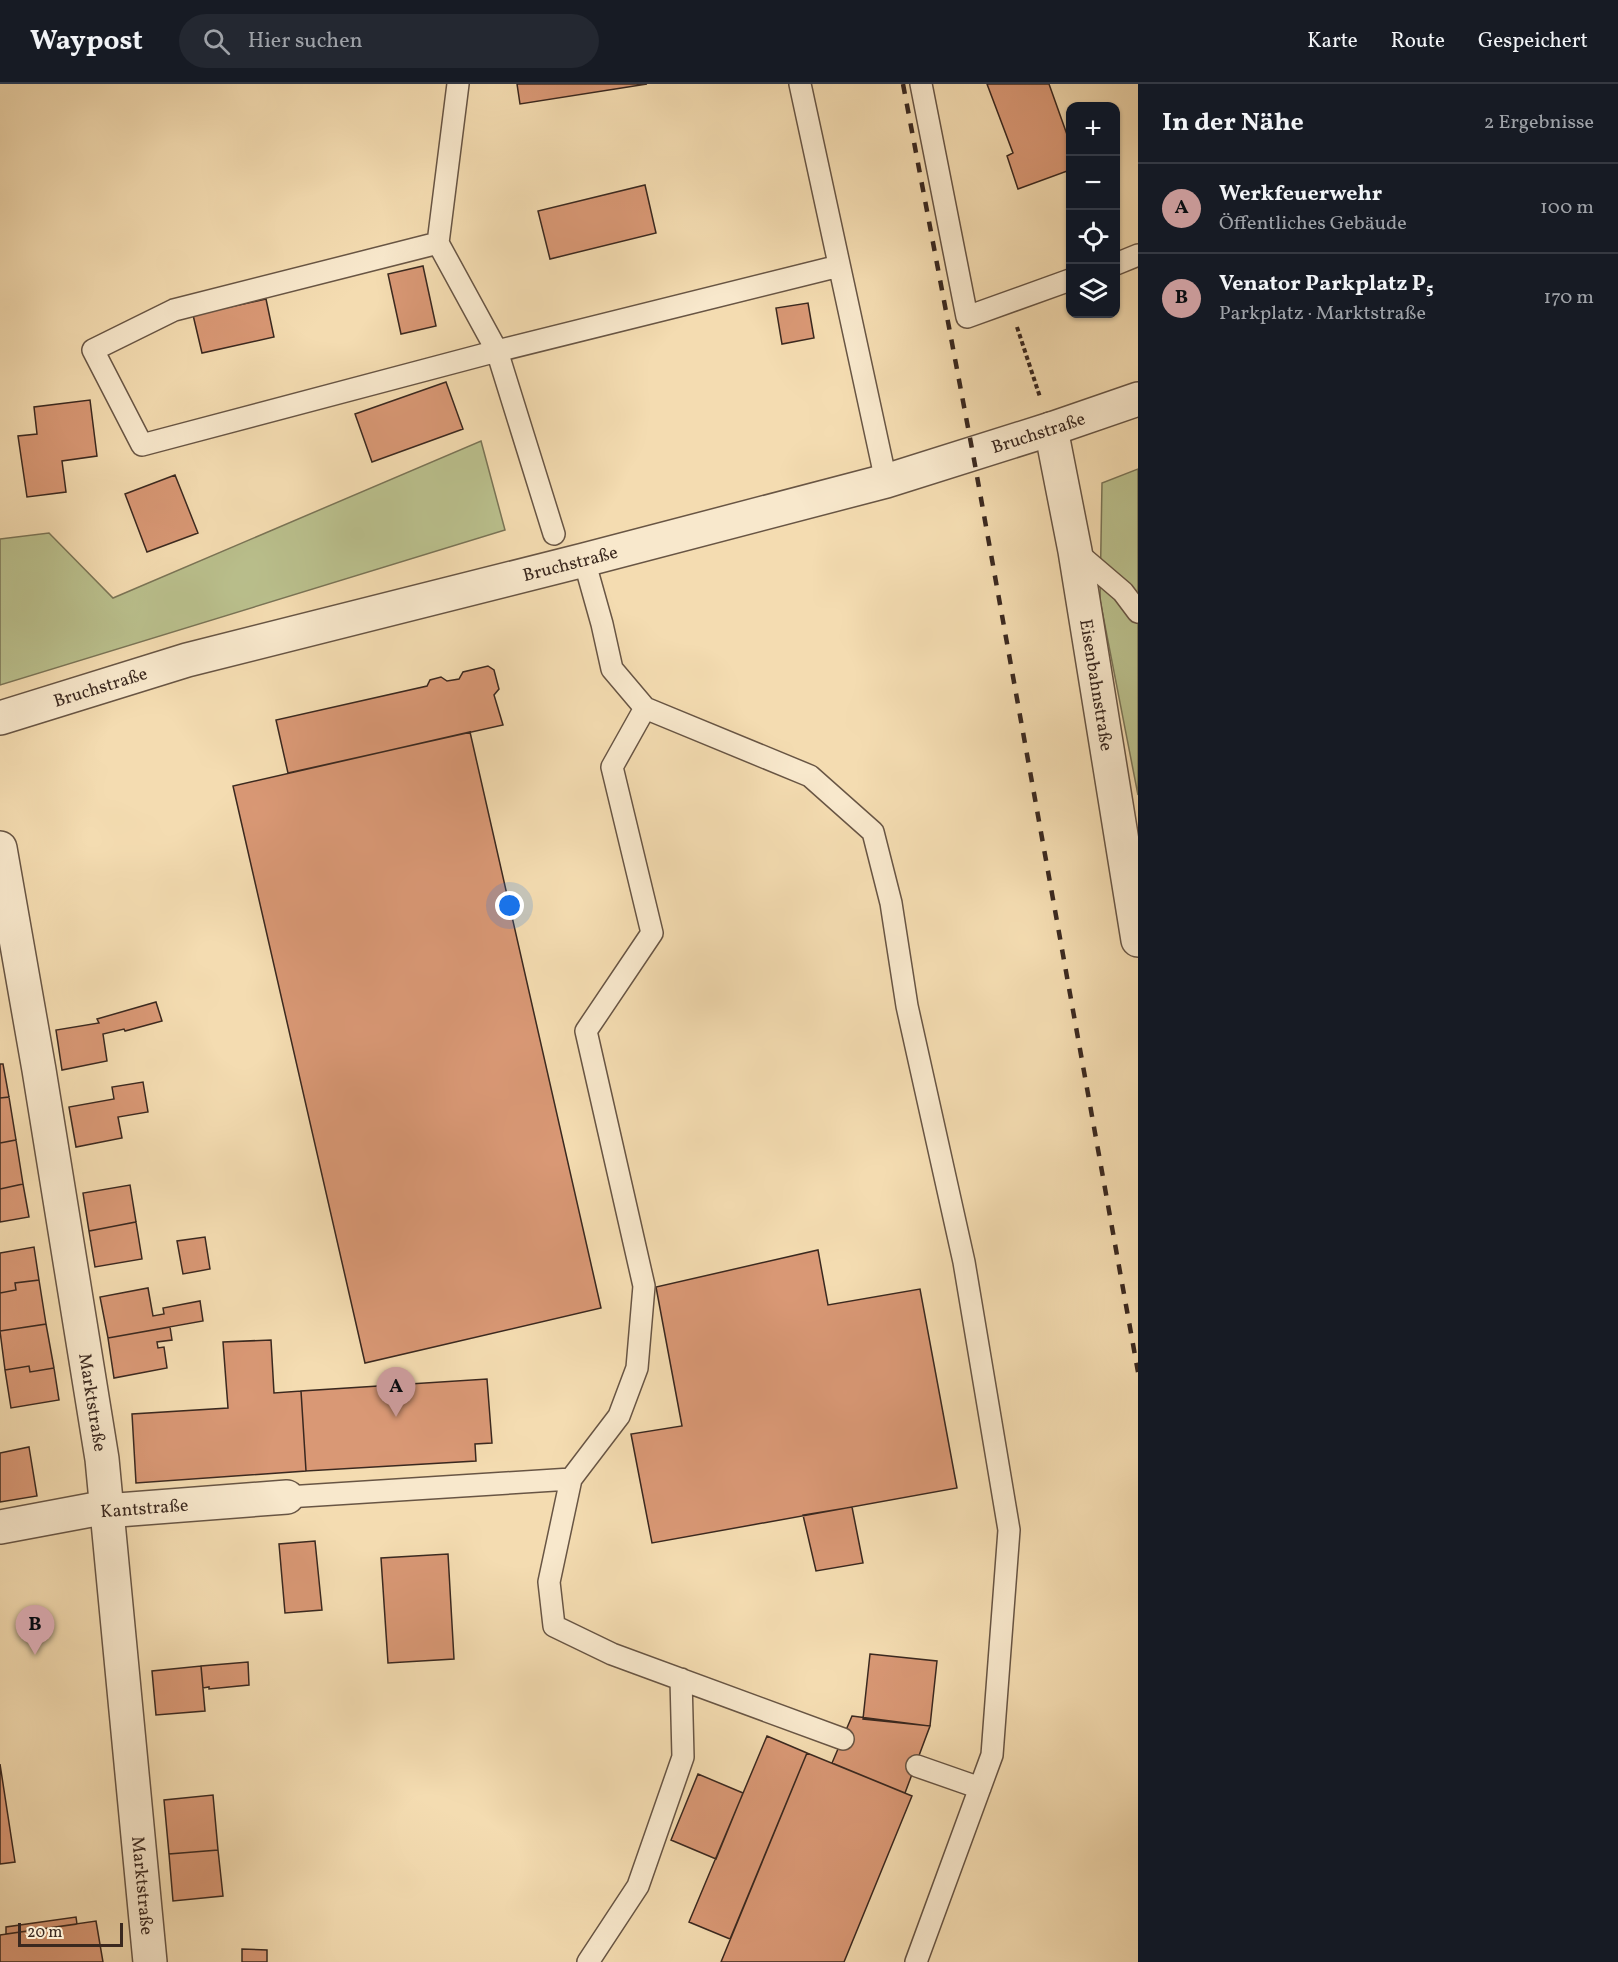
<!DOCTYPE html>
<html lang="de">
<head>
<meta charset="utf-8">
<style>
	:root { --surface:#171b24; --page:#242831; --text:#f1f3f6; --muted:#9ea1a6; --line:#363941; --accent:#c59692 }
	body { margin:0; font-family:Vollkorn,serif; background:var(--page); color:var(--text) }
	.controls { position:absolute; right:18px; top:18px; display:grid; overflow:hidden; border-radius:12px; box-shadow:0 2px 4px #0004 }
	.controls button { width:54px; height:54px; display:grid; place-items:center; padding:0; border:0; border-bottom:2px solid var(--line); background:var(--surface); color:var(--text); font:30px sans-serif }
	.scale { position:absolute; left:18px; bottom:15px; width:105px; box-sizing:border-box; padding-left:6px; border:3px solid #3a281f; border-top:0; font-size:16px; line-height:21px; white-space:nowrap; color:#3a281f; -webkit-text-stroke:4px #f8e8cc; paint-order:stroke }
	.you { position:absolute; left:510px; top:822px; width:21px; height:21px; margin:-15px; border:4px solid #fff; border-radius:50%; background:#1a73e8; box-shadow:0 0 0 9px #1a73e833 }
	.badge { display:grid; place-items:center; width:39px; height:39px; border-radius:50%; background:var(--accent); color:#111; font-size:20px; font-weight:700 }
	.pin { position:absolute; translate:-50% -50px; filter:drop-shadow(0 2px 3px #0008) }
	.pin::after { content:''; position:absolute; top:32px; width:21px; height:18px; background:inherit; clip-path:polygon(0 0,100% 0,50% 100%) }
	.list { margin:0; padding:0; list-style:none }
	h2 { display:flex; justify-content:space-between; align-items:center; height:78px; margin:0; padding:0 24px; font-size:26px }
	h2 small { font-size:20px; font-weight:400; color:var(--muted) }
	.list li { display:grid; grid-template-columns:39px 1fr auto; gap:18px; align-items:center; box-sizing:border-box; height:90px; padding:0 24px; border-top:2px solid var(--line) }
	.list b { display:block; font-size:22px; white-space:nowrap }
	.list p { margin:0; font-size:20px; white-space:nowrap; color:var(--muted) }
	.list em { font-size:20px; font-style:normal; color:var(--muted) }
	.icon { flex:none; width:33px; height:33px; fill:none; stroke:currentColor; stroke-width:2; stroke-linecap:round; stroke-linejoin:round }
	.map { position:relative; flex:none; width:1138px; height:1878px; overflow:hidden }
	header { display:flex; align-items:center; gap:36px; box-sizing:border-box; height:84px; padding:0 30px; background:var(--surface); border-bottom:2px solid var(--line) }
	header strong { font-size:28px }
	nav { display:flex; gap:33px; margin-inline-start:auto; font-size:21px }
	.search { width:420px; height:54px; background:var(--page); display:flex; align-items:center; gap:15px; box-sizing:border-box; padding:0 21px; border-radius:33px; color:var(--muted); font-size:22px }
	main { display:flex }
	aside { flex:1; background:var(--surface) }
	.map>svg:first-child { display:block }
	.green { fill:#bac08d; stroke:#7a7456; stroke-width:1.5 }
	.building { fill:#d99875; stroke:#3a281f; stroke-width:1.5 }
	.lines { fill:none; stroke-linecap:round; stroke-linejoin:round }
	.service-casing { stroke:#685544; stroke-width:24 }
	.minor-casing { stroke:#685544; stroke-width:36 }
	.tertiary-casing { stroke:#685544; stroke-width:36 }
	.path { stroke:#3a281f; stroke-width:4; stroke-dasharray:4.5 3; stroke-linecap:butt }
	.service { stroke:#f8e8cc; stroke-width:21 }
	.minor { stroke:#f8e8cc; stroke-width:33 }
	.tertiary { stroke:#f8e8cc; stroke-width:33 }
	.rail { stroke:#3a281f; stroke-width:4.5; stroke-dasharray:10 10; stroke-linecap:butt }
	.labels { text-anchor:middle; stroke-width:4.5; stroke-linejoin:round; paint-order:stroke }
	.street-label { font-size:18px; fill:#3a281f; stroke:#f8e8cc }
</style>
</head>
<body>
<header>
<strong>Waypost</strong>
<div class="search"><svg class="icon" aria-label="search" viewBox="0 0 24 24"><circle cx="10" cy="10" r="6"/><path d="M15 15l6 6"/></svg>Hier suchen</div>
<nav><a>Karte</a><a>Route</a><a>Gespeichert</a></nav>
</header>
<main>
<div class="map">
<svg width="1138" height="1878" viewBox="0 0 1138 1878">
	<rect width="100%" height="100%" fill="#f4dcb1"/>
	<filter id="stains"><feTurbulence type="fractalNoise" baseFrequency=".00333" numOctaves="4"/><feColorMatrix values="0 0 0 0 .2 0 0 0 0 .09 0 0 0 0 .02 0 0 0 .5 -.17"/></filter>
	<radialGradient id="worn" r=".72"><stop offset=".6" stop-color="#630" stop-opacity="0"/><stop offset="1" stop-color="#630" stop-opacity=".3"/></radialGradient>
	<path class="green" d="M481,357L505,446L0,601V455L49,449L113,514Z
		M1138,385V711L1100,516L1102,399Z"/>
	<path class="building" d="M517,0H647L520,20Z
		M987,0H1049L1070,59V86L1018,105L1007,72L1013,69Z
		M645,101L656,149L550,175L538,127Z
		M423,182L436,242L401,250L388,190Z
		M266,215L274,253L202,269L193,231Z
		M808,219L814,254L782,260L776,224Z
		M446,298L463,345L372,378L355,330Z
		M90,316L97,372L62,377L66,408L27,413L18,352L37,350L34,323Z
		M175,391L198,449L147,468L125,410Z
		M488,582L494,586L499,605L494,611L503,641L288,689L276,636L427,602L430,596L441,593L447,597L459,595L463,588Z
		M470,648L601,1224L365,1279L233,702Z
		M156,918L162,937L125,947L124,945L103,950L107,977L62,986L56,946L99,939L97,935Z
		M0,980H3L9,1013L0,1014Z
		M143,998L148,1028L118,1033L122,1054L76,1063L69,1023L114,1015L112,1003Z
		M9,1013L16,1056L0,1059V1014Z
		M16,1056L23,1100L0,1105V1059Z
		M23,1100L29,1133L0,1138V1105Z
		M130,1101L136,1138L89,1147L83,1109Z
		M136,1138L142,1175L95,1183L89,1147Z
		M205,1153L210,1185L183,1190L177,1157Z
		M34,1163L39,1196L15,1199L16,1206L0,1209V1169Z
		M818,1166L828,1221L920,1205L957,1404L652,1459L631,1350L682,1342L656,1203Z
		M39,1196L46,1240L0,1247V1209L16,1206L15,1199Z
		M148,1204L153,1232L164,1230L163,1224L200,1217L203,1237L108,1254L100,1213Z
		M46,1240L54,1284L30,1288L29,1282L5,1286L0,1247Z
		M170,1243L172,1256L157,1258L158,1264L164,1263L167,1284L114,1294L108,1254Z
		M271,1256L274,1309L301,1307L306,1387L136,1399L132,1330L228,1324L223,1258Z
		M29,1282L30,1288L54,1284L59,1316L11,1324L5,1286Z
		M487,1295L492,1359L475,1360L476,1377L306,1387L301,1307Z
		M29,1363L37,1412L0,1418V1369Z
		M852,1423L863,1479L816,1487L803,1431Z
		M315,1457L322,1526L285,1529L279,1460Z
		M448,1470L454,1575L388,1579L381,1474Z
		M870,1570L937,1577L930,1642L863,1635Z
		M248,1578L249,1601L209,1605V1603L203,1604L201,1582Z
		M201,1582L205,1627L156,1631L152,1587Z
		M852,1632L930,1642L905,1709L832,1679Z
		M767,1652L807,1669L730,1855L689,1838Z
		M807,1669L912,1712L844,1878H721Z
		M0,1680L15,1778L0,1780Z
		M698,1690L743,1709L716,1775L671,1756Z
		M213,1711L218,1766L169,1770L164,1716Z
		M218,1766L223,1812L173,1817L169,1770Z
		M76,1833L77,1840L6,1850V1843Z
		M96,1837L103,1878H0V1851Z
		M242,1865L267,1866V1878H242Z"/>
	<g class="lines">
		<g class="service-casing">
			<path id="service" d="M458,0L438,159L497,267L554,450
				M800,0L886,397
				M921,0L967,233L1070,196
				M438,159L174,226L93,266L142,361L497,267L839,182
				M1116,180L1138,171
				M1075,467L1123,508L1138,528
				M584,476L602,540L612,585L645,624L810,692L873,748L891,819L907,922L964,1178L1009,1446L992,1671L916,1878
				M571,1395L549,1498L554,1542L612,1570L843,1655
				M287,1413L571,1395L619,1332L637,1284L644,1202L586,947L652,849L612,683L645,624
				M917,1682L980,1704
				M588,1878L638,1802L683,1673L681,1595"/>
		</g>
		<g class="minor-casing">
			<g id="minor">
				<path id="s1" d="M1051,345L1075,467L1138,856"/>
				<path id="s2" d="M0,764L39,986L102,1375L150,1878"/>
				<path id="s3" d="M0,1443L91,1426L105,1427L287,1413"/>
			</g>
		</g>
		<g class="tertiary-casing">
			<g id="tertiary">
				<path id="s4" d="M0,634L187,576L584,476L886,397L1051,345L1138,315"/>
			</g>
		</g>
		<path class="path" d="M1017,243L1040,313"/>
		<use href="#service" class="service"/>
		<use href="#minor" class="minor"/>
		<use href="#tertiary" class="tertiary"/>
		<path class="rail" d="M903,0L973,370L1138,1288"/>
	</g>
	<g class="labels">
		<g class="street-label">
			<text dy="6" stroke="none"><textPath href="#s4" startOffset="1077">Bruchstraße</textPath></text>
			<text dy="6" stroke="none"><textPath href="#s4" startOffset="591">Bruchstraße</textPath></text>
			<text dy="6" stroke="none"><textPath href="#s1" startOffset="260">Eisenbahnstraße</textPath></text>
			<text dy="6" stroke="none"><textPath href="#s4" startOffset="105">Bruchstraße</textPath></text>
			<text dy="6" stroke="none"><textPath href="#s2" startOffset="562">Marktstraße</textPath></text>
			<text dy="6" stroke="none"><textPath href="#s3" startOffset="146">Kantstraße</textPath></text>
			<text dy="6" stroke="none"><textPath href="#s2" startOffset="1048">Marktstraße</textPath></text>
		</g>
	</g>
	<rect width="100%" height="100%" filter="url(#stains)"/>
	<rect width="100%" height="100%" fill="url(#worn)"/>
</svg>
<div class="controls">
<button>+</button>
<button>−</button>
<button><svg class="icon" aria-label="locate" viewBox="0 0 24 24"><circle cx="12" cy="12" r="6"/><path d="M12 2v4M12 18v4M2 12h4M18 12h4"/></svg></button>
<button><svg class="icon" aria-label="layers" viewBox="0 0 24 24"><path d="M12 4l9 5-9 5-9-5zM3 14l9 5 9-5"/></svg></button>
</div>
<div class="scale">20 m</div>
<div class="you"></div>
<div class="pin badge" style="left:396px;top:1333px">A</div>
<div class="pin badge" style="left:35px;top:1571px">B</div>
</div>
<aside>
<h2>In der Nähe<small>2 Ergebnisse</small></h2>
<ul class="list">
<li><span class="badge">A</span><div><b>Werkfeuerwehr</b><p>Öffentliches Gebäude</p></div><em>100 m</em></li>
<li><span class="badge">B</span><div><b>Venator Parkplatz P₅</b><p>Parkplatz · Marktstraße</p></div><em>170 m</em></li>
</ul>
</aside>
</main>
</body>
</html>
